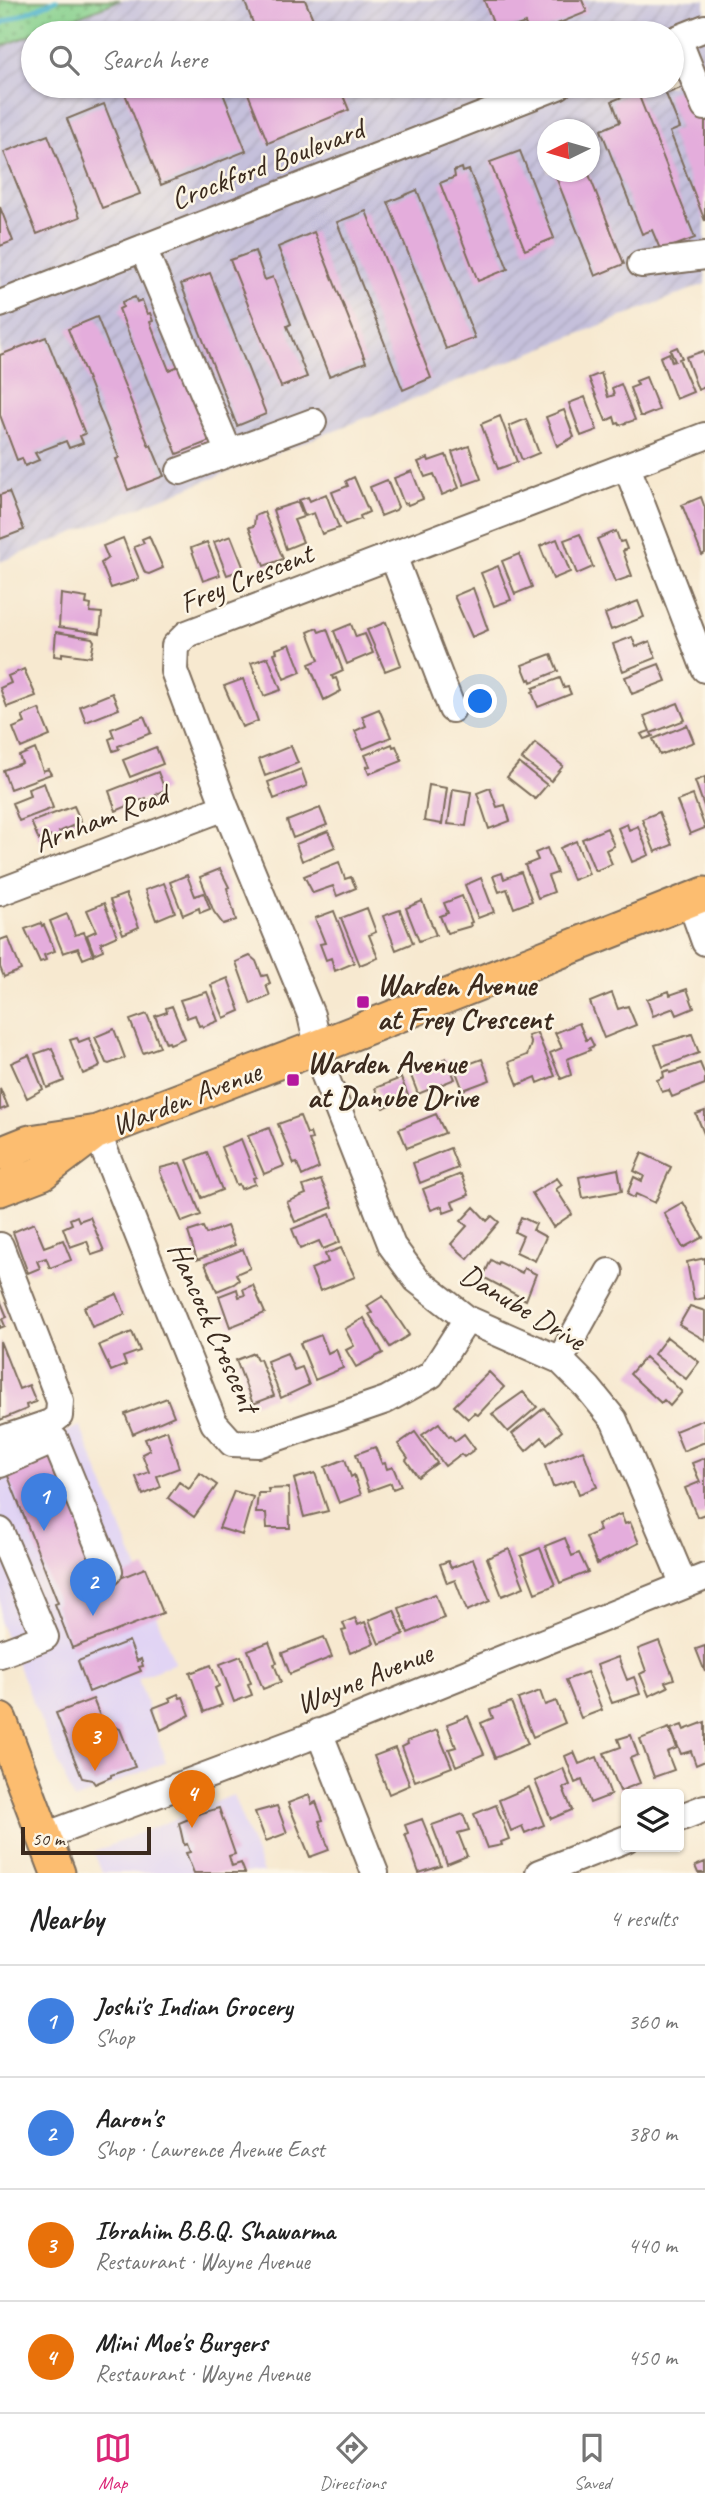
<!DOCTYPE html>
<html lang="en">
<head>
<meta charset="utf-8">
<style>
	:root { --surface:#fff; --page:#f6f6f6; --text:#222; --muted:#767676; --line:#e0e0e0; --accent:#db2777 }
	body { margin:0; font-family:Caveat,sans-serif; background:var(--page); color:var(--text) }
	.controls { position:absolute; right:21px; bottom:21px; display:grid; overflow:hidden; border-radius:7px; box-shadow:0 2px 5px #0004 }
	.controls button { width:63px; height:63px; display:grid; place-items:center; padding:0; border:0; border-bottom:2px solid var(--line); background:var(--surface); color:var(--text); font:35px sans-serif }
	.compass { position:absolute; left:537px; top:119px; width:63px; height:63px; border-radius:50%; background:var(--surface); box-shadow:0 2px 5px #0004; rotate:265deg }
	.scale { position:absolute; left:21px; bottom:18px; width:130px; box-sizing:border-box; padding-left:7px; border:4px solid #3b2a1e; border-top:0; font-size:19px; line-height:24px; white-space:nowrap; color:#3b2a1e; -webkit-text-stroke:5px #fcf5e5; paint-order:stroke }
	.you { position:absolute; left:481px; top:702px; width:24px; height:24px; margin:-18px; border:5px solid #fff; border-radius:50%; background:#1a73e8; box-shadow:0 0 0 10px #1a73e833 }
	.badge { display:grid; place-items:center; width:46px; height:46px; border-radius:50%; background:var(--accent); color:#fff; font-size:23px; font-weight:700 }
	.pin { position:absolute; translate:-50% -58px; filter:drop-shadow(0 2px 4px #0008) }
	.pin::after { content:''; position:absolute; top:37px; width:24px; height:21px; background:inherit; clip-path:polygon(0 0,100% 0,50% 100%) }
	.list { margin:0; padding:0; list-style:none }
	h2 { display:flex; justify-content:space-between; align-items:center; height:91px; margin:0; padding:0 28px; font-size:30px }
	h2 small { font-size:23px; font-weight:400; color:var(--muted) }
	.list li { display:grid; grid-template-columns:46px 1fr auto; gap:21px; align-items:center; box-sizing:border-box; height:112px; padding:0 28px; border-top:2px solid var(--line) }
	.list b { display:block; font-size:26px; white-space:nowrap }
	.list p { margin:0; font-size:23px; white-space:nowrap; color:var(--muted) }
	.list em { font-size:23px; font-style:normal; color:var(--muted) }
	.icon { flex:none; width:38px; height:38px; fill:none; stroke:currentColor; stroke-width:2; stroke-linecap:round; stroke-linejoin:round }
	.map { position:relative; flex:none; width:705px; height:1873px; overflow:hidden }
	.search { position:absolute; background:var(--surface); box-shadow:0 2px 5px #0004; left:21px; right:21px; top:21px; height:77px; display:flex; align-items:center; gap:18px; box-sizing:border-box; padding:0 24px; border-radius:38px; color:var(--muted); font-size:26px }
	.sheet { height:539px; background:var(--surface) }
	nav { display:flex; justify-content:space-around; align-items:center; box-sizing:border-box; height:98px; border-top:2px solid var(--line); background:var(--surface); font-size:19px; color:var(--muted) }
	nav a { display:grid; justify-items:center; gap:4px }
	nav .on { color:var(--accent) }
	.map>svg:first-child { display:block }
	.built { fill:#e1d4f4 }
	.industrial { fill:url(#industrial-furrows); fill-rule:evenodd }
	.grass { fill:url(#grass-dots); stroke:#607d56; stroke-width:2 }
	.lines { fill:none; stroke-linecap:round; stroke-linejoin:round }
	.stream { stroke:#4db3cc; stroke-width:5 }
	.building { fill:#e4addc }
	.minor-casing { stroke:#7d6d5c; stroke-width:30 }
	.major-casing { stroke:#7d6d5c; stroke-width:37 }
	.minor { stroke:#fff; stroke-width:26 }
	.major { stroke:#fcbd6f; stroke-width:33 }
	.poi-dot { fill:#b5179e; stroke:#fcf5e5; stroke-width:2.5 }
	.labels { text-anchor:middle; stroke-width:5; stroke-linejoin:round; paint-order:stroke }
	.street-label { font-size:30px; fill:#3b2a1e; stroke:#fcf5e5 }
	.poi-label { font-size:30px; font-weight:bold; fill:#3b2a1e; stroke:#fcf5e5; text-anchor:start }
</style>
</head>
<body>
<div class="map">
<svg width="705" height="1873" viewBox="0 0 705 1873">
	<defs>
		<pattern id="industrial-furrows" width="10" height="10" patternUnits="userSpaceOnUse" patternTransform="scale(1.75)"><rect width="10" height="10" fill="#c5c0db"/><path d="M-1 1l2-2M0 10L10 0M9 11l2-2" fill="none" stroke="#aaa5bc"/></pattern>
		<pattern id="grass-dots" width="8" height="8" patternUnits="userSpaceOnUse" patternTransform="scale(1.75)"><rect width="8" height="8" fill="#86d08d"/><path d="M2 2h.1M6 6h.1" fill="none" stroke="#6fa973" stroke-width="1.8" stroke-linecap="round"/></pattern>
	</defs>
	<rect width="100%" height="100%" fill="#fcf5e5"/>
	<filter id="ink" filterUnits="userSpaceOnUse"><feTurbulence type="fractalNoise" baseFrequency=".0143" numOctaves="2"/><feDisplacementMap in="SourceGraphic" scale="14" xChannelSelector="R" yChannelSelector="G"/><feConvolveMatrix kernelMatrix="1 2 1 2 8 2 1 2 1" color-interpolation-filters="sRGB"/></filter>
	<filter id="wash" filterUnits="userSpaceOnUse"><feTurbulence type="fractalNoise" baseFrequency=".00686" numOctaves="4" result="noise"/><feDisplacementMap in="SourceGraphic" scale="28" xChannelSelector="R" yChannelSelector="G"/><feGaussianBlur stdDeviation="1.57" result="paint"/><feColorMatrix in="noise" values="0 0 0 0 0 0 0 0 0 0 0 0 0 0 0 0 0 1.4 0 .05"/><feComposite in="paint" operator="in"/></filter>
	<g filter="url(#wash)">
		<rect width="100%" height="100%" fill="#f7e9d0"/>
		<path class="built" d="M80,1426L175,1663L138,1678L166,1762L74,1800L0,1623V1458Z
			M233,1795L263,1873H102L94,1852Z"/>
		<path class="industrial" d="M120,0H705V284L0,562V47L33,34V86H672V33H35ZM548,130H590V172H548Z"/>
		<path class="grass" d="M0,0H120L0,47Z"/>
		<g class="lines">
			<path class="stream" d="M0,24L56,0"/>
		</g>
		<g id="blocks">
			<path class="building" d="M244,0H305L319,33H257Z
				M484,0H582L587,12L535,33H529L525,23L497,33Z
				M688,85L705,116V221L670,132L680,128L666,94Z
				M122,86H220L246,151L161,185Z
				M245,86H339L349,110L268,143Z
				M380,86H407L406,88L387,96L384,95Z
				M637,91L695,238L663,250L660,249L652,230L642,234L601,130L620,122L612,101Z
				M104,104L140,194L102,208L67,119Z
				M48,135L80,217L37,234L4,152Z
				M520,151L554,238L525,250L490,162Z
				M462,168L463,172L469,170L508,269L478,281L440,183L455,177L454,171Z
				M554,172H588L624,264L595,276Z
				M417,190L475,338L446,349L388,202Z
				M0,207L13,241L0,246Z
				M366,211L431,378L403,390L337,222Z
				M314,232L366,362L329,376L278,247Z
				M255,251L265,280L273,277L291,324L287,326L307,377L281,387L230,260Z
				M210,273L266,414L237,426L181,284Z
				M135,297L137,302L142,300L147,314L150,313L153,321L150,322L169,370L186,363L215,439L177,454L119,309L123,307L122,302Z
				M97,317L149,446L151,445L164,476L128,490L116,459L119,458L68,329Z
				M46,337L85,434L80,436L83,443L69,448L66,441L35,453L39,460L25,466L22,458L17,460L0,415V355Z
				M677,347L682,358L679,359L693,392L676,399L660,357L669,353L672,362L675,361L670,350Z
				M703,351L705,357V387L698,390L686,357Z
				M601,373L608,397L614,395L612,388L621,384L635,420L620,425L619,423L616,424L614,417L606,421L589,378Z
				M646,377L659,410L644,416H640L630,388L638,385L636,381Z
				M585,397L597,430L581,436L569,403Z
				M564,410L574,437L557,446L546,417Z
				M500,416L517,462L498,469L481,424Z
				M526,419L539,453L522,460L509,426Z
				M469,446L481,479L464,485L452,452Z
				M446,455L459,488L442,495L434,474L425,477L418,462L428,458L429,461Z
				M412,471L423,499L408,505L407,503L404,504L394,478Z
				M354,477L369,512L360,516L361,519L345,525L332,492L348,486L346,481Z
				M387,480L398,507L396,510L381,516L370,487Z
				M9,492L24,530L0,539V495Z
				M326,494L339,528L322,534L314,513L305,516L299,500L308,497L310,501Z
				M701,497L705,508V553L702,555L682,505Z
				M298,502L303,517L294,520L303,542L286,549L273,510Z
				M264,512L283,559L264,566L249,527L254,526L255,516Z
				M616,531L620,542L624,541L627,549L623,551L632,576L615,582L597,539Z
				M580,534L593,567L577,574L564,540Z
				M149,536L163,568L149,574L145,573L134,547L144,543L142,539Z
				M231,536L244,569L227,575L214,542Z
				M123,538L139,579L111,588L101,563L108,558L103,546Z
				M557,539L570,572L553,579L540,546Z
				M207,542L220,575L203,581L191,548Z
				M519,554L532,587L515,594L502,561Z
				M498,566L511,600L494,606L481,573Z
				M473,588L488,630L472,637L454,596Z
				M61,594L87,598L86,604L91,605L90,612L102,613L100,633L59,627Z
				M638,601L644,617L611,630L605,614Z
				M386,622L401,665L385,671L367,630Z
				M351,624L356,637L365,634L373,653L347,664L334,631Z
				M317,628L319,632L327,629L343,671L332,676L333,679L336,678L341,691L324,700L309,664L319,660L308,632Z
				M56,632L92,638L94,641L91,657L62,653V657L54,656Z
				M632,637L636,647L650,641L656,658L623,671L613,644Z
				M290,644L301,672L284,679L274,653L277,652L276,649Z
				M551,654L558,671L531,682L530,679L528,680L522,665Z
				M268,657L281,690L264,696L251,663Z
				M659,664L666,681L632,694L625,677Z
				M24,669L36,696L7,707L0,688L11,683L8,676Z
				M560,678L564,688L568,687L571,694L538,707L532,692L534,691L533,688Z
				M243,679L258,721L242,727L224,686Z
				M112,693L119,709L86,722L80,706Z
				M678,703L685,720L651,733L653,736L644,739L641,734L650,731L644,716Z
				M39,709L50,736L21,748L13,728L25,723L22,716Z
				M379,709L391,737L363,749L355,731L366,726L362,716Z
				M144,716L151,733L118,746L119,749L113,751L109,739L114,737L111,729Z
				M687,725L694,742L660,755L653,739Z
				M535,743L563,766L551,781L522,759Z
				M392,744L393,747L396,746L402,761L369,774L366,767L370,766L365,755Z
				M291,746L298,763L265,776L259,759Z
				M156,747L163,764L130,777L123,760Z
				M35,749L43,771L48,769L51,774L10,789L3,770L22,763L19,756Z
				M519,763L547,785L535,799L507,777Z
				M301,769L307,786L274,799L268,782Z
				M158,772L165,790L156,794L157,798L147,801L146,798L116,811L109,791Z
				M705,777V809L695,781Z
				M44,783L53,808L19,821L12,803L30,796L28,789Z
				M429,785L447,788L442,824L424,821Z
				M490,788L497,807L505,805L510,821L489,829L477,793Z
				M453,789L471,792L466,826L448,824Z
				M693,795L705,828L690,834L677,801Z
				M74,806L81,822L59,832L61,836L52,840L50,836L39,840L31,822Z
				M320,808L327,825L293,838L287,821Z
				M659,812L672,845L655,852L642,819Z
				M627,824L629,830L638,826L649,855L632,862L618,828Z
				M607,828L614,846L606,850L612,864L595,871L582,839Z
				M328,831L335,847L302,861L296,844Z
				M576,841L589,874L573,880L560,848Z
				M547,848L557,873L548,876L554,892L538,898L525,865L538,860L535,853Z
				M339,862L345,879L351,877L356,888L337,896L333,886L313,893L304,876Z
				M220,869L229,887L227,888L236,920L223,924L214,912L200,877Z
				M521,872L532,901L514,908L507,889L499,892L493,876L502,873L504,879Z
				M187,875L195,896L204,893L210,909L200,913L199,908L183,915L170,882Z
				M481,878L494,912L478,918L465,885Z
				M164,883L175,912L156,920L145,890Z
				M126,894L139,927L123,934L110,900Z
				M462,896L472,922L470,923L471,926L447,933L440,916L448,913L444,903Z
				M422,901L436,935L419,941L406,908Z
				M104,903L117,936L101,943L103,950L94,954L87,935L96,931L87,910Z
				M367,908L376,932L369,935L378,958L360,965L341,918Z
				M400,910L413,943L396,950L383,916Z
				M334,911L354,963L335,971L331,958L326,960L320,944L325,943L315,918Z
				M67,914L75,935L84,932L93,955L83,959L78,948L63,953L50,921Z
				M41,923L42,926L44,925L55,951L44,955L46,960L40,962L25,929Z
				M8,937L21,970L4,977L0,967V940Z
				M250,956L256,961L262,976L267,975L270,983L266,985L270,996L251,1004L236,962Z
				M228,978L240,1011L224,1018L211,985Z
				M687,989L694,1008L677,1015L674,1008L653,1016L647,999L669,991L670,995Z
				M207,992L218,1021L203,1027L202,1025L199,1026L195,1015L187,1018L180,1000Z
				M612,993L618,1009L628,1006L636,1025L604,1038L590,1002Z
				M172,1006L185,1038L170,1044L169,1042L166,1043L155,1016L167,1012L166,1008Z
				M147,1014L160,1047L143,1053L130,1020Z
				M579,1023L586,1040L590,1038L594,1046L589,1048L590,1050L567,1059L571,1075L561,1079L550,1053L562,1048L555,1033Z
				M114,1029L125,1058L109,1064L106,1063L95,1037Z
				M537,1033L555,1076L538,1083L536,1077L518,1085L509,1062L527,1055L531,1044L528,1036Z
				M692,1034L699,1053L663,1067L655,1045Z
				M77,1038L79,1042L89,1038L100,1065L98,1068L83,1074L70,1040Z
				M52,1048L64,1081L47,1088L35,1054Z
				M29,1055L43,1089L27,1098L11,1063Z
				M446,1058L455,1079L418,1094L410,1073Z
				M482,1059L490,1080L463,1090L455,1069Z
				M700,1063L705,1075V1084L672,1097L669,1090L662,1092L657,1080L664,1077L663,1072L669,1070L670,1073Z
				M401,1078L409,1098L383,1108L375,1088Z
				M0,1088L8,1107L0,1110Z
				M705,1111V1136L696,1114Z
				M436,1114L445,1133L407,1148L399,1129Z
				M300,1116L307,1134L310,1133L312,1139L309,1140L319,1168L302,1176L297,1163L294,1164L278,1124Z
				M269,1128L284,1166L264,1174L248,1136Z
				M241,1139L256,1177L253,1178L255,1184L241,1189L239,1184L236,1185L221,1147Z
				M450,1148L458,1168L420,1183L413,1163Z
				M207,1152L222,1190L202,1198L187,1160Z
				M642,1153L671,1167L655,1203L636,1194L634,1198L627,1194L634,1177L642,1181L644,1176L634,1171Z
				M180,1163L201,1215L182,1222L160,1172V1168Z
				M618,1169L622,1191L583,1198L579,1177Z
				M461,1174L469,1195L452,1202L455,1209L444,1213L442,1206L431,1210L423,1189Z
				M557,1178L562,1185L556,1189L572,1214L553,1227L532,1193Z
				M321,1180L333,1207L295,1222L287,1202L306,1194L303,1186Z
				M683,1202L703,1237L683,1248L664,1213Z
				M474,1207L487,1221L492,1216L499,1222L468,1259L451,1244L467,1226L461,1221Z
				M330,1214L340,1242L323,1249L319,1241L300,1249L292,1229Z
				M77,1216L79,1221L90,1217L104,1251L92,1255L87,1241L70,1247L63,1228L72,1224L70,1219Z
				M521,1217L536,1224L533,1230L546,1237L535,1261L516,1252L523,1236L515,1232Z
				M34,1223L44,1247L63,1240L71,1260L50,1268L46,1258L37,1261L40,1268L28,1273L13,1232Z
				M227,1226L235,1245L197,1260L188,1232L203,1227L206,1234Z
				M341,1248L355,1277L320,1291L311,1269L328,1262L325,1254Z
				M243,1249L250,1268L236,1274L239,1280L234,1284L217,1291L205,1264Z
				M705,1258V1298L694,1300L687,1262Z
				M491,1260L498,1264L499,1262L522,1273L524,1268L536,1274L526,1300L483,1277Z
				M253,1285L265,1313L230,1327L219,1296L237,1289L239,1297L245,1295L243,1289Z
				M117,1294L125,1314L92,1327L84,1307Z
				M383,1296L409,1335L390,1347L369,1314L372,1313L367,1306Z
				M0,1300L7,1317L2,1319L5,1326L0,1328Z
				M690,1306L705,1311V1340L679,1325Z
				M364,1318L383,1353L356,1367L346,1350L354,1346L345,1329Z
				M132,1332L140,1351L123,1357L126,1365L111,1371L99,1345Z
				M321,1335L328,1353L336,1349L343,1368L315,1380L300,1343Z
				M667,1337L699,1362L686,1379L654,1354Z
				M0,1341L19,1389L29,1385L36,1402L26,1405L27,1409L0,1420Z
				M254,1353L257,1360L260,1359L274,1396L253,1404L236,1360Z
				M287,1353L294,1370L302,1367L309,1385L281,1398L267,1361Z
				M645,1357L682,1392L670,1406L664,1400L661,1403L630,1374Z
				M489,1372L504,1387L478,1415L474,1413L468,1419L454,1406Z
				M523,1392L537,1407L508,1432L492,1414Z
				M167,1398L174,1416L133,1434L125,1414Z
				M544,1408L562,1431L547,1444L542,1437L526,1451L512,1434Z
				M705,1419V1442L683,1451L675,1431Z
				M439,1423L449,1437L451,1436L455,1441L464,1434L475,1449L464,1457L461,1454L445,1466L422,1435Z
				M167,1430L179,1468L157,1476L161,1487L143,1495L136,1477L149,1472L142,1454L150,1450L145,1439Z
				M415,1432L437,1463L418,1477L406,1460L408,1458L398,1444Z
				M375,1447L382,1464L385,1463L387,1469L393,1467L401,1486L393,1489L391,1483L369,1491L356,1454Z
				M583,1450L597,1487L579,1494L574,1480L553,1487L545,1465Z
				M51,1453L103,1585L145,1568L163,1613L72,1648L55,1604L58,1603L6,1471Z
				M705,1458V1514L697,1517L685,1488L700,1482L692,1463Z
				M345,1459L351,1477L354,1475L361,1495L339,1503L325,1467Z
				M200,1473L217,1485L194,1517L168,1498L179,1482L189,1489Z
				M315,1473L328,1511L304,1517L294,1479Z
				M289,1488L290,1528H267L266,1513H256L258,1493H269L268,1489Z
				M234,1491L253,1497L242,1535L219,1528Z
				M621,1514L625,1524L630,1522L639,1543L597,1564L586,1537L600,1531L597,1524Z
				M565,1538L572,1556L579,1553L588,1572L560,1583L545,1546Z
				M540,1548L555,1585L535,1593L521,1556Z
				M509,1549L524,1587L502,1596L487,1558Z
				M473,1559L490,1601L467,1611L455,1580L447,1583L440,1564L448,1561L451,1568Z
				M435,1594L444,1618L408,1633L399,1608Z
				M394,1610L404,1634L379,1644L369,1620Z
				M355,1618L358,1625L365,1622L374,1643L350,1653L342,1631L346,1630L343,1623Z
				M324,1637L332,1657L290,1674L282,1653Z
				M129,1641L137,1661L141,1659L143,1666L139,1667L141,1671L89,1692L78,1661Z
				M659,1641L674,1679L665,1682L668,1687L649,1696L640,1674L646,1671L638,1649Z
				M269,1642L277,1663L274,1664L281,1682L263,1689L248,1650Z
				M705,1646V1672L696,1649Z
				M241,1656L251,1683L248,1684L252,1695L234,1702L220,1664Z
				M618,1657L627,1680L634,1677L640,1694L612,1703L597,1665Z
				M211,1665L219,1686L215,1688L222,1705L204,1712L190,1673Z
				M587,1672L602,1710L581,1718L566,1680Z
				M540,1691L545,1705L556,1701L565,1723L533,1737L518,1699Z
				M178,1694L180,1698L183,1697L190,1715L161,1730L153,1708L171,1701L169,1698Z
				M93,1699L102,1721L96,1723L100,1733L115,1727L120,1729L135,1767L111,1775V1777L95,1784L92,1780L82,1778L56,1713Z
				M511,1702L528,1744L495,1758L481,1723L493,1718L490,1710Z
				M468,1716L484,1754L456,1766L449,1749L456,1747L447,1724Z
				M705,1722V1761L696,1765L691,1751L681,1754L671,1729L682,1725L684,1730Z
				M669,1728L677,1748L667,1752L674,1770L654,1777L640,1739Z
				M437,1730L452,1767L415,1781L402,1747L408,1744L407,1741Z
				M631,1735L638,1755L630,1758L640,1783L620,1791L604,1753L621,1747L618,1739Z
				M395,1748L410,1785L389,1794L374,1756Z
				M574,1752L579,1764L597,1757L611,1795L590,1803L582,1780L575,1783L565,1756Z
				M563,1768L570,1785L563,1788L572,1810L551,1819L535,1781Z
				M529,1787L544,1825L525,1833L522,1826L511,1831L499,1800Z
				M309,1795L312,1804L316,1802L323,1820L319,1821L329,1850L310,1857L288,1803Z
				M496,1805L509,1839L501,1842L502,1845L487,1848L474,1814Z
				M277,1806L287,1833L266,1841L255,1812Z
				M219,1808L235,1854L229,1856L232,1866L241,1863L245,1873H194L186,1853L190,1852L187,1844L184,1845L179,1823L191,1818V1816Z
				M463,1814L469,1830L458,1833L467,1856L447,1864L432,1825Z
				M422,1819L441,1866L419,1873L405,1834L408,1833L405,1825Z
				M705,1862V1873H698L695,1866Z"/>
		</g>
	</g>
	<g filter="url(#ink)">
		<use href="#blocks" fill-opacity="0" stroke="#7d6d5c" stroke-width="2"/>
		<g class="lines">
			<g class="minor-casing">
				<path id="minor" d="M678,39L705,107
					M672,41L705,28
					M143,248L229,453
					M641,264L705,256
					M0,304L558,86
					M627,467L705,669
					M180,471L313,422
					M393,556L452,709
					M0,892L225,807
					M690,900L705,942
					M97,1132L214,1423L232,1443L258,1444L386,1400L431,1375L467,1319
					M0,1246L60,1401L59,1416L50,1423L0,1440
					M560,1360L609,1272
					M0,1464L55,1440L109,1571
					M0,1531L45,1637L0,1654
					M684,1585L614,1420L588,1388L560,1360L467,1319L417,1280L392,1246L325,1076L311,1015L225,807L174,671L175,646L187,634L705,436
					M319,1732L375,1873
					M679,1818L705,1808
					M45,1836L304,1739L705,1577
					M539,1873L626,1839"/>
			</g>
			<g class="major-casing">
				<path id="major" d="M0,1154L30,1142L97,1132L318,1047L705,894
					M0,1189L42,1173L92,1135
					M0,1720L58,1873"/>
			</g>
			<use href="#minor" class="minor"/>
			<use href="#major" class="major"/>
		</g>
	</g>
	<g class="poi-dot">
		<rect x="356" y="995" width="14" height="14" rx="3.5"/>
		<rect x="286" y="1073" width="14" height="14" rx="3.5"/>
	</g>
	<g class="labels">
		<g class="street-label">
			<text transform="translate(267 164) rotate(-21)" y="10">Crockford Boulevard</text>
			<text transform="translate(246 578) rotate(-22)" y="10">Frey Crescent</text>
			<text transform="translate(101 818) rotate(-21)" y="10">Arnham Road</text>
			<text transform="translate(186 1098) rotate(-21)" y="10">Warden Avenue</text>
			<text transform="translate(523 1307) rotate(31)" y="10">Danube Drive</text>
			<text transform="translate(214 1327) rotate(66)" y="10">Hancock Crescent</text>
			<text transform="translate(364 1678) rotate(-22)" y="10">Wayne Avenue</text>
		</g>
		<g class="poi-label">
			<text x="377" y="995">Warden Avenue<tspan x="377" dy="34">at Frey Crescent</tspan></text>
			<text x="307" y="1073">Warden Avenue<tspan x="307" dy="34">at Danube Drive</tspan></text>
		</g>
	</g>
</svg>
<div class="controls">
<button><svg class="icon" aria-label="layers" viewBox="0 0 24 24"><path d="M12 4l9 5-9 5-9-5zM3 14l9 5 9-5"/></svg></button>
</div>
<svg class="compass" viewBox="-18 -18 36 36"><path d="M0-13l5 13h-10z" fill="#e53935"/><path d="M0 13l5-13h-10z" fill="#767676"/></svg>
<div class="scale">50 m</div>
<div class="you"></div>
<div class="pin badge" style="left:44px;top:1531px;background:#3f7fe0">1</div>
<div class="pin badge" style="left:93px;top:1616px;background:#3f7fe0">2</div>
<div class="pin badge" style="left:95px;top:1771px;background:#e8710a">3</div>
<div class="pin badge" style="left:192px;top:1828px;background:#e8710a">4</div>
<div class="search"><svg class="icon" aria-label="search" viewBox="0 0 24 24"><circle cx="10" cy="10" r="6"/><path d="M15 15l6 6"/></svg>Search here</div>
</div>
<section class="sheet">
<h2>Nearby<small>4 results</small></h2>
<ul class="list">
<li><span class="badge" style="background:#3f7fe0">1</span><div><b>Joshi's Indian Grocery</b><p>Shop</p></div><em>360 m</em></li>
<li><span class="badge" style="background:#3f7fe0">2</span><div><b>Aaron's</b><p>Shop · Lawrence Avenue East</p></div><em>380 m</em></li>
<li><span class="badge" style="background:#e8710a">3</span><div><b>Ibrahim B.B.Q. Shawarma</b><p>Restaurant · Wayne Avenue</p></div><em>440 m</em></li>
<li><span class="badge" style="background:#e8710a">4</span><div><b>Mini Moe's Burgers</b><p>Restaurant · Wayne Avenue</p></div><em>450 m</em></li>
</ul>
</section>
<nav>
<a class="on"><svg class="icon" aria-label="map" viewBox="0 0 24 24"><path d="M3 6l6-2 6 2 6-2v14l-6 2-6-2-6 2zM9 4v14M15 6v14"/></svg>Map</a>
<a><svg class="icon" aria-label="directions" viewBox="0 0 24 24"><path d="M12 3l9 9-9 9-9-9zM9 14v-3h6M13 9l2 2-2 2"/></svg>Directions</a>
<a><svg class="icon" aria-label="saved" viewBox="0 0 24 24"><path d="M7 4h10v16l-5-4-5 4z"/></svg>Saved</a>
</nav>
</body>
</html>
